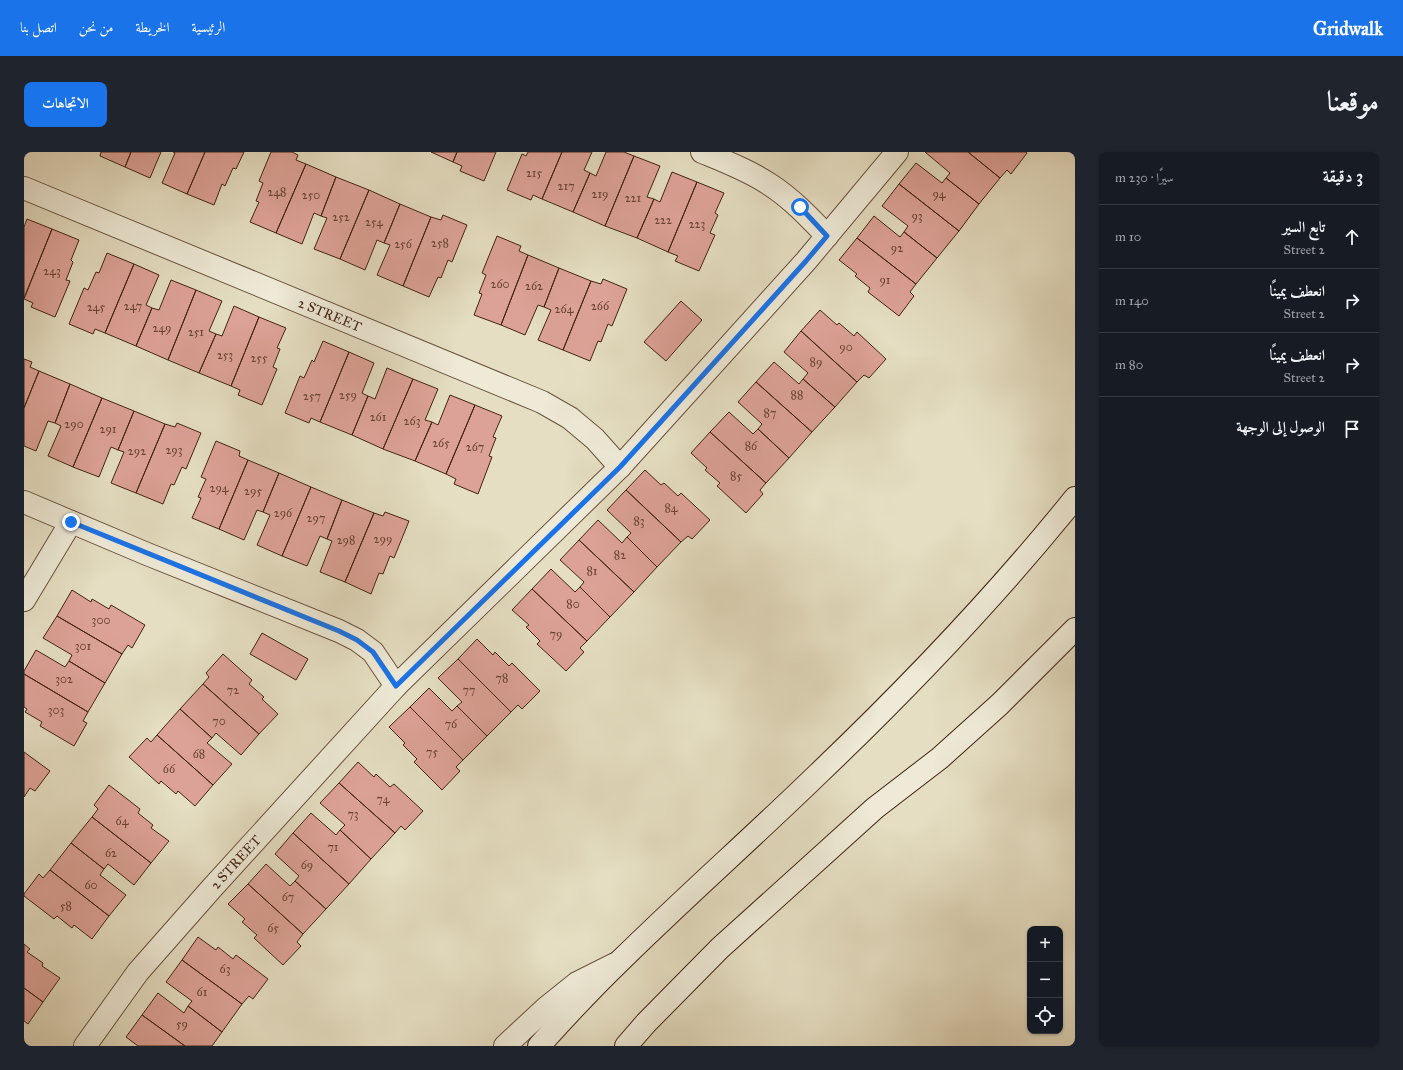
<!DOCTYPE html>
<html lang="ar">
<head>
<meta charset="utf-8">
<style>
	:root { --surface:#171b24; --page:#20242c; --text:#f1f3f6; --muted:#9ea1a6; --line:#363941; --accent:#1a73e8 }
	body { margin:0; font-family:"IM FELL Great Primer",Amiri,serif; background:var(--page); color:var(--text); direction:rtl }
	.controls { position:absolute; right:12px; bottom:12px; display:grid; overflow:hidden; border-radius:8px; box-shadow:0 1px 3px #0004 }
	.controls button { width:36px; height:36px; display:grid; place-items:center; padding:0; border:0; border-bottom:1px solid var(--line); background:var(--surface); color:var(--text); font:20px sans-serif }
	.stop { position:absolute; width:12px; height:12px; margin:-9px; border:3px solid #1a73e8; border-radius:50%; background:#fff }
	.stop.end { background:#1a73e8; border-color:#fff; box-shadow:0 1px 4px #0008 }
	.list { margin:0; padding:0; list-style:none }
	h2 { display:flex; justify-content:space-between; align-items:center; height:52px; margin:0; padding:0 16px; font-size:17px }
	h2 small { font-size:13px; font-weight:400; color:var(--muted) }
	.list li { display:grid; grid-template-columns:26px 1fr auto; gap:12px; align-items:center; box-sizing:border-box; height:64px; padding:0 16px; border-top:1px solid var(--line) }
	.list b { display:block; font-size:15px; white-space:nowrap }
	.list p { margin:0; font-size:13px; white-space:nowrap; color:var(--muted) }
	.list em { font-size:13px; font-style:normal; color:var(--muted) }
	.icon { flex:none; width:22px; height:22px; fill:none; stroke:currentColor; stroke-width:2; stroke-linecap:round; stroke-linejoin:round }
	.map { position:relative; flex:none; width:1051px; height:894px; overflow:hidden; direction:ltr; border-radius:8px }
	header { display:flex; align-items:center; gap:24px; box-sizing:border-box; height:56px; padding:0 20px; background:var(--accent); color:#fff }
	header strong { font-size:19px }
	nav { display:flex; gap:22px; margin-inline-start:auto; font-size:14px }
	.intro { display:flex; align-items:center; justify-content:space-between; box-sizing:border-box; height:96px; padding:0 24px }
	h1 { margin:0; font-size:28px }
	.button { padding:10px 18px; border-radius:8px; background:var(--accent); color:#fff; font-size:14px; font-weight:700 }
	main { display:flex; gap:24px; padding:0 24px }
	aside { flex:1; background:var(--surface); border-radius:8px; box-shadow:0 1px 3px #0004 }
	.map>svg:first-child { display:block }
	.building { fill:#dda297; stroke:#422312 }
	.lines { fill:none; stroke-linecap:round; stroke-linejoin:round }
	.street-casing { stroke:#6b523e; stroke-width:24 }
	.secondary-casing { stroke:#422312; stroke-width:24 }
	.street { stroke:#eeead7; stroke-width:22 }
	.secondary { stroke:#eeead7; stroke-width:22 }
	.route { stroke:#1a73e8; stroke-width:5 }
	.labels { text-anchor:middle; stroke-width:4; stroke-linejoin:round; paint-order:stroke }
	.number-label { font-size:12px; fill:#694333 }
	.street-label { font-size:14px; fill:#422312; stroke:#eeead7 }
</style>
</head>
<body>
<header>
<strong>Gridwalk</strong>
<nav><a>الرئيسية</a><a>الخريطة</a><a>من نحن</a><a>اتصل بنا</a></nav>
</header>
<div class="intro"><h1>موقعنا</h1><a class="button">الاتجاهات</a></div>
<main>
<aside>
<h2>3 دقيقة<small>سيرًا · 230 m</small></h2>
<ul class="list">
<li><svg class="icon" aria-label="ahead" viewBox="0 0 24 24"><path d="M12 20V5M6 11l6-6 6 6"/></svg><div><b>تابع السير</b><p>2 Street</p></div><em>10 m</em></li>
<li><svg class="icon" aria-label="right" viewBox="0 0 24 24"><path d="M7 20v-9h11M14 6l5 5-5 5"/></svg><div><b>انعطف يمينًا</b><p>2 Street</p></div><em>140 m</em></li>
<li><svg class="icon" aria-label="right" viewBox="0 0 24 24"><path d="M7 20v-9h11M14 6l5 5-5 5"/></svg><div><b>انعطف يمينًا</b><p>2 Street</p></div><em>80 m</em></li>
<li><svg class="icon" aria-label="arrive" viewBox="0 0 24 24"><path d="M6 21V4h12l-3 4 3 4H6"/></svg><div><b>الوصول إلى الوجهة</b></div></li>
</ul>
</aside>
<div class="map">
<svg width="1051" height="894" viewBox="0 0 1051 894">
	<rect width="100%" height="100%" fill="#e5dec2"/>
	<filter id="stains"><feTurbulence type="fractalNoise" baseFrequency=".005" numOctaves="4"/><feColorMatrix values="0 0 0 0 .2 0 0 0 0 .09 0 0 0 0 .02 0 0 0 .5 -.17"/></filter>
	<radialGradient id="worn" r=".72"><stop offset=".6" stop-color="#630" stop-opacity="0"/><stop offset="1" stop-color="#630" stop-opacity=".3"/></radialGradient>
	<path class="building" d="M77,0H107L101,15L76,4Z
		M107,0H137L126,26L101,15Z
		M149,0H181L163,42L138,31L151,1Z
		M181,0H220L212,17L209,16L201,34L198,32L190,53L163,42Z
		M247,0H268L274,3L272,8L282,12L252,81L226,70L235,50L232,49L239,31L235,29Z
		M407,0H433L429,10Z
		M433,0H472L460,29L436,19L438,14L429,10Z
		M504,0H538L518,47L509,43L507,48L483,38L498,2L502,4Z
		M538,0H568L560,18L566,21L549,60L518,47Z
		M582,0H600L610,4L581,74L549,60L566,21L572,24Z
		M901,0H944L976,26L955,52L922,26L926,21Z
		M944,0H1002L1003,1L987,22L983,18L976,26Z
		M610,4L636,14L623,45L630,47L613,86L581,74Z
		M892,11L918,31L922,26L955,52L935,79L875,32Z
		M282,12L312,25L297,64L290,61L278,92L252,81Z
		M648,20L673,30L644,100L613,86L630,47L636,50Z
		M312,25L345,38L316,107L290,97L303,66L297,64Z
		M673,30L700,41L691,61L694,63L686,81L691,83L675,119L651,109L654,104L644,100Z
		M875,32L935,79L913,106L880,80L884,74L858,54Z
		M345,38L376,52L360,91L353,88L341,118L316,107Z
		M376,52L407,65L379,134L353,123L366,93L360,91Z
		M419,63L443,73L428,110L424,108L417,126L414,125L405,145L379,134L407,65L417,68Z
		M850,64L876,85L880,80L913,106L892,132L833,86Z
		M3,67L28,77L0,146V75Z
		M28,77L55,88L47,108L49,110L42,128L46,129L31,165L7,155L9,151L0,147Z
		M473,84L497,94L495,99L504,103L477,173L450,163L458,142L455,141L462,123L458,121Z
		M833,86L892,132L886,140L890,144L875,164L844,140L846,136L831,124L833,122L815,108Z
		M83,101L110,112L81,181L71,177L69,182L45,172L60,136L64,138L72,120L75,121Z
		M504,103L535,116L520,155L514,153L501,183L477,173Z
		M110,112L135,123L122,153L128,156L112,194L81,181Z
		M535,116L567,129L539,198L514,188L527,158L520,155Z
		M579,127L603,137L588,174L584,172L577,190L574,189L566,209L539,198L567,129L577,132Z
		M147,128L172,138L144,208L112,194L128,156L135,158Z
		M172,138L198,149L185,179L192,182L175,221L144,208Z
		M657,149L678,168L642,209L620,190Z
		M210,154L235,165L207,234L175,221L192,182L198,184Z
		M796,158L813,173L815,171L830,184L833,180L862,207L845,226L840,223L833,230L777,179Z
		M235,165L262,176L253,196L256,197L249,215L253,217L238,253L214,243L216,238L207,234Z
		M777,179L833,230L811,255L779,227L784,221L760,200Z
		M299,189L325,200L296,270L287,266L285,271L261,261L276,224L280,226L288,208L290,210Z
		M325,200L350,211L338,241L344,244L328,283L296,270Z
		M0,207L8,210L6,215L15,219L0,256Z
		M750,210L775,232L779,227L811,255L788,280L732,230Z
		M363,216L389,227L359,297L328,283L344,244L351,247Z
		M15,219L46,232L31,271L24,269L12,299L0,294V256Z
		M389,227L414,237L401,268L408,270L391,309L359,297Z
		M732,230L788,280L765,306L734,277L738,272L714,250Z
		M46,232L78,246L49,315L24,304L37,274L31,271Z
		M426,243L451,253L422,322L391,309L408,270L414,273Z
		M78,246L110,259L94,298L87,295L75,325L49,315Z
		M451,253L478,264L469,285L472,286L465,304L468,305L454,342L430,332L432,327L422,322Z
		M110,259L141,272L112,341L87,331L100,300L94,298Z
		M705,260L729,282L734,277L765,306L742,331L686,280Z
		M153,271L177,281L162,317L158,315L150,333L147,332L139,352L112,341L141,272L151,275Z
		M686,280L742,331L736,338L739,342L722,361L693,334L696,331L681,318L683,316L667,301Z
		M192,289L216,299L215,304L224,308L195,377L168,366L177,346L174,345L182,327L177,325Z
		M224,308L255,321L239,360L233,358L220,388L195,377Z
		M621,318L637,333L640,331L654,344L657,341L686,368L668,387L664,384L657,390L602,338Z
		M255,321L287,335L258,404L233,393L246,363L239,360Z
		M287,335L318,348L303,387L296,384L283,414L258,404Z
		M602,338L657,390L633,415L603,385L607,381L583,358Z
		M318,348L350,361L321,430L296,420L308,389L303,387Z
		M361,360L385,369L370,406L366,404L359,422L355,421L347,442L321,430L350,361L359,364Z
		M574,368L598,391L603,385L633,415L610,440L555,388Z
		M555,388L610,440L586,465L556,435L560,430L536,408Z
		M527,417L551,440L556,435L586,465L563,489L508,437Z
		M508,437L563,489L556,496L560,500L542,519L513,492L516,489L502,475L505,473L488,458Z
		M48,438L67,450L68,447L85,457L87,453L121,473L108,496L104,493L98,502L33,464Z
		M33,464L98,502L81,531L45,509L48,503L19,486Z
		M238,481L284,507L272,528L226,502Z
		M453,487L469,503L471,500L485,514L488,511L516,539L498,557L494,553L487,560L434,507Z
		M12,498L41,515L45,509L81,531L64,560L0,522V519Z
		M199,502L228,528L225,532L240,545L238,547L254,562L235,582L179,532L185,525L182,521Z
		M434,507L487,560L463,584L433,554L438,550L414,526Z
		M0,522L64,560L59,569L63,571L50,594L16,574L18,570L1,560L3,557L0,555Z
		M179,532L235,582L217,603L192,581L188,586L156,557Z
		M405,536L428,559L433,554L463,584L439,608L386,555Z
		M386,555L439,608L432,615L436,619L418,638L390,610L393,607L379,593L381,591L365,575Z
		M156,557L188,586L183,591L208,612L189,633L133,583Z
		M133,583L189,633L171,654L154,639L152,642L137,629L135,632L105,605L123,586L127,590Z
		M0,600L26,619L11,639L6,636L0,645Z
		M334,610L350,625L352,622L366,635L370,632L399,659L381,678L377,674L371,681L315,631Z
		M315,631L371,681L347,707L316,678L321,673L296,651Z
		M85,633L116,657L114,661L129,673L127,676L145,689L127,711L68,665L74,657L70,653Z
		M287,661L312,683L316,678L347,707L325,732L269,681Z
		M68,665L127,711L110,733L84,712L80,717L47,691Z
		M269,681L325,732L302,757L271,729L275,724L251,702Z
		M47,691L80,717L76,723L102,743L85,764L26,718Z
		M242,712L266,734L271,729L302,757L279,782L224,732Z
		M26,718L85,764L68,787L50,773L48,776L33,764L30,767L0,744V742L15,722L19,726Z
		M224,732L279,782L273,790L277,794L259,813L230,786L233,783L218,770L221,767L204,752Z
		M174,785L192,798L194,795L209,807L212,803L244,827L229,847L225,844L218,852L158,808Z
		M0,792L6,797L3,800L19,811L18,814L36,826L19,850L0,836Z
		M158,808L218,852L198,880L164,854L168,849L142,830Z
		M0,836L19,850L4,872L0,869Z
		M134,841L160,861L164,854L198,880L188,894H161L118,863Z
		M118,863L161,894H114L102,885Z"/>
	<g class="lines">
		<g class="street-casing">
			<g id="street">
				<path d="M678,0C700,9 724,18 745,32C767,46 785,65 803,84"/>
				<path id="s1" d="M0,36L518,250L546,266L571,287L596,315"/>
				<path d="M0,350L123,402L315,479L333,488L349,500L372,534"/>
				<path d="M0,448L47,370"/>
				<path id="s2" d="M61,894L114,820L188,736L372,534L596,315L782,109L873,0"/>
				<path d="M481,894L523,855L553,831L591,812"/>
			</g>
		</g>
		<g class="secondary-casing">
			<path id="secondary" d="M515,894C541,865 567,837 595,810C660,746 728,686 794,622C885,535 972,444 1051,346
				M602,894L622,871L696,796L851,656L916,606L976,552L1051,477"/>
		</g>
		<use href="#street" class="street"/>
		<use href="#secondary" class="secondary"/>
	</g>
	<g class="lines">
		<path class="route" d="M47,370L315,479L333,488L349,500L372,534L596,315L782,109L803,84L776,55"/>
	</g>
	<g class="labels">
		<g class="number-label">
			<text x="510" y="25">215</text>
			<text x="542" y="38">217</text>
			<text x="253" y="44">248</text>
			<text x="576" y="46">219</text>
			<text x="915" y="46">94</text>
			<text x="287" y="47">250</text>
			<text x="609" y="50">221</text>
			<text x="893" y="68">93</text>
			<text x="317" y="69">252</text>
			<text x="639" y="72">222</text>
			<text x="350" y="74">254</text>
			<text x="673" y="76">223</text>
			<text x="416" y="95">258</text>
			<text x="379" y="96">256</text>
			<text x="873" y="100">92</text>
			<text x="28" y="123">243</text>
			<text x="861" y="132">91</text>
			<text x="476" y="136">260</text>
			<text x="510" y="138">262</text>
			<text x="109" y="158">247</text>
			<text x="576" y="158">266</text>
			<text x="72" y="159">245</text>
			<text x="540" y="161">264</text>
			<text x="138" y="180">249</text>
			<text x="172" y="184">251</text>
			<text x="822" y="199">90</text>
			<text x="201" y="207">253</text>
			<text x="235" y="210">255</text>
			<text x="792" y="214">89</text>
			<text x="324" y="247">259</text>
			<text x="773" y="247">88</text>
			<text x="288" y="248">257</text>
			<text x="746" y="265">87</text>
			<text x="354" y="269">261</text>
			<text x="388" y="273">263</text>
			<text x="50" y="276">290</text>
			<text x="84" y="281">291</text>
			<text x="417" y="295">265</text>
			<text x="727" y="298">86</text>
			<text x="451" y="299">267</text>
			<text x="150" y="302">293</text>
			<text x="113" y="303">292</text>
			<text x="712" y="328">85</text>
			<text x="195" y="340">294</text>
			<text x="229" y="343">295</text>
			<text x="647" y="360">84</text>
			<text x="259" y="365">296</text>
			<text x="292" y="370">297</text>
			<text x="615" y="373">83</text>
			<text x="359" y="391">299</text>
			<text x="322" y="392">298</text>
			<text x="596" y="407">82</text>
			<text x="568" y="423">81</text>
			<text x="549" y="456">80</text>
			<text x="77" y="472">300</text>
			<text x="532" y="486">79</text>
			<text x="59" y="498">301</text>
			<text x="478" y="530">78</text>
			<text x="40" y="531">302</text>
			<text x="209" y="542">72</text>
			<text x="445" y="542">77</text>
			<text x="32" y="562">303</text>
			<text x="195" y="573">70</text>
			<text x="427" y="576">76</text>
			<text x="408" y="604">75</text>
			<text x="175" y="606">68</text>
			<text x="145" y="621">66</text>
			<text x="359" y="651">74</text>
			<text x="329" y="666">73</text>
			<text x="98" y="673">64</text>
			<text x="309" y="699">71</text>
			<text x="87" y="705">62</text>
			<text x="283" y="717">69</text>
			<text x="67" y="737">60</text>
			<text x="264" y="749">67</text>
			<text x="42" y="758">58</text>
			<text x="249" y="780">65</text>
			<text x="201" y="821">63</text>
			<text x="178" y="844">61</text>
			<text x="158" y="876">59</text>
		</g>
		<g class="street-label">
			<text dy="5" stroke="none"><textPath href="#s1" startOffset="331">2 STREET</textPath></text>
			<text dy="5" stroke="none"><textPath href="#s2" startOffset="238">2 STREET</textPath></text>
		</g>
	</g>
	<rect width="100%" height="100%" filter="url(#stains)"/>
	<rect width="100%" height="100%" fill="url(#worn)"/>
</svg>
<div class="controls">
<button>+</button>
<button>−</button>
<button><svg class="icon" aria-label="locate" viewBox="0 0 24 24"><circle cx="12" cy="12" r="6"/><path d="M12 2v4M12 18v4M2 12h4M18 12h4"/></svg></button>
</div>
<div class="stop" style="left:776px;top:55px"></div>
<div class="stop end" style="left:47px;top:370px"></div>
</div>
</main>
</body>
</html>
